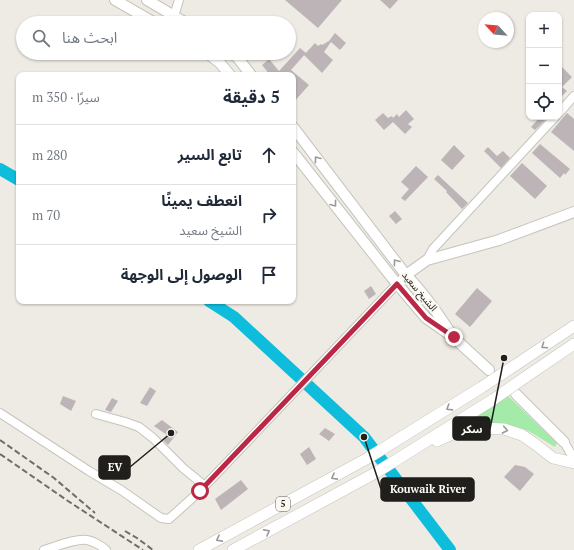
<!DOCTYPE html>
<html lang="ar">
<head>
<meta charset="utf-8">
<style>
	:root { --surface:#fff; --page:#f2f2f3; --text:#1f2937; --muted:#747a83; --line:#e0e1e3 }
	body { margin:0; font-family:"PT Serif","Noto Sans Arabic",serif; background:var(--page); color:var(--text); direction:rtl }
	.controls { position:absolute; right:12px; top:12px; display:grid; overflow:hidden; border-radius:8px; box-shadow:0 1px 3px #0004 }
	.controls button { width:36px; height:36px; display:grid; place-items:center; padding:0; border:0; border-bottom:1px solid var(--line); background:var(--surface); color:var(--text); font:20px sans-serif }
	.compass { position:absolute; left:478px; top:12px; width:36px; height:36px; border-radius:50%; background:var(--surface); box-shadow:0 1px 3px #0004; rotate:296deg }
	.stop { position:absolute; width:12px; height:12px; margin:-9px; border:3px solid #ba2845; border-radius:50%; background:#fff }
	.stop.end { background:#ba2845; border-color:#fff; box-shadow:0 1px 4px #0008 }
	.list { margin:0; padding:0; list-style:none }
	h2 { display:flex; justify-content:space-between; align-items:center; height:52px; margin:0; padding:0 16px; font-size:17px }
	h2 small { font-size:13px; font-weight:400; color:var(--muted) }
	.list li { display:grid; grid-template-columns:26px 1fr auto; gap:12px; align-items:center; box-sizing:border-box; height:60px; padding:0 16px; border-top:1px solid var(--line) }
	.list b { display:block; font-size:15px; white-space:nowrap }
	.list p { margin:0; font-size:13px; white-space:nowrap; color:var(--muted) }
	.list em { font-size:13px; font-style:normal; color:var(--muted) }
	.icon { flex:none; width:22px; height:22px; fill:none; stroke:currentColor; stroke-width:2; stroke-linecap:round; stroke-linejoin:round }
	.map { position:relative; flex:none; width:574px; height:550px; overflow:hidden; direction:ltr }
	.search { position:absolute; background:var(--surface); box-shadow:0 1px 3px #0004; left:16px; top:16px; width:280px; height:44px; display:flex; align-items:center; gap:10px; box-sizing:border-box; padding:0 14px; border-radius:22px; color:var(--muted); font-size:15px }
	.panel { position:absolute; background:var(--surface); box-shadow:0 1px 3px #0004; left:16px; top:72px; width:280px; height:232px; border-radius:8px; direction:rtl }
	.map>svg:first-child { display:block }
	.green { fill:#a4eaa8 }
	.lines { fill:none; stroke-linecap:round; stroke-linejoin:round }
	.river { stroke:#0ebcdb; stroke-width:12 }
	.building { fill:#bdb4b8 }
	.minor-casing { stroke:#c5c4bc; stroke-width:10 }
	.major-casing { stroke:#c5c4bc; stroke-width:12 }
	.highway-casing { stroke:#c5c4bc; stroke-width:12 }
	.minor { stroke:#fff; stroke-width:8 }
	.major { stroke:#fff; stroke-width:10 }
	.highway { stroke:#fff; stroke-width:11 }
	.rail { stroke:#6e6d68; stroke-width:2; stroke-dasharray:6 3; stroke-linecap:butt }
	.highway-bridge-casing { stroke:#c5c4bc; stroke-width:12; stroke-linecap:butt }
	.highway-bridge { stroke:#fff; stroke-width:11 }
	.oneway { stroke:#9b9a99 }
	.route { stroke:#ba2845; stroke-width:5 }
	.labels { text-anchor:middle; stroke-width:4; stroke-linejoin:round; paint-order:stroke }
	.shield { fill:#faf8f0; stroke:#61605c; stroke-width:1 }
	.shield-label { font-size:9px; font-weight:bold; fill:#201f1c }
	.street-label { font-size:10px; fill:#201f1c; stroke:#faf8f0 }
	.leader { fill:none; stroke:#201f1c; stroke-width:1.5 }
	.callout-dot { fill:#201f1c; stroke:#faf8f0; stroke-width:1.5 }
	.callout { fill:#201f1c; stroke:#201f1c; stroke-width:1.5 }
	.callout-label { font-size:11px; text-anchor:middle; font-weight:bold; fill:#fff }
</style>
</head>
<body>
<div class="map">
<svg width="574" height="550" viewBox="0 0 574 550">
	<rect width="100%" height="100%" fill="#edebe3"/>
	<path class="green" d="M508,396L557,443L555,447C546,442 537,435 528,431C506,421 481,425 457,427Z"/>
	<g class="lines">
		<path class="river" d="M0,169L19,180
			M209,301L234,317L364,437L450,550"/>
	</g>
	<path class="building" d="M285,0H342L318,28Z
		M380,0H398L390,9Z
		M335,33L346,43L340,50L331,42L324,52L333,60L322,73L304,55L315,43L318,46L321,44L322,45L329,41Z
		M300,48L306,53L291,70L309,85L293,103V75H270L262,65L269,59L279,71Z
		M559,64L572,77L562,87L567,91L559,99Z
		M406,110L414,119L408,124L412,127L405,134L393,122L384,130L375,120L383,113L388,118L392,116L393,118L397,114L399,117Z
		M567,113L574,119V151L551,132Z
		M540,117H548L535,130L531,127Z
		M540,144L570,169L565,175L564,173L560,178L532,153Z
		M454,145L465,156L452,170L441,160Z
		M488,147L497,156L503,151L510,158L501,168L484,151Z
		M522,163L547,186L535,199L510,176Z
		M416,166L428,177L405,201L401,198L409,189L401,182Z
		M438,175L468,203L462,209L446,192L447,191L434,179Z
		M395,211L402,219L396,224L389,216Z
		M371,286L376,294L369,299L364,291Z
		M477,288L492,301L470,327L455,314Z
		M150,387L156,391L147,406L140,403Z
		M63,396L76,401L71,411L60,404Z
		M112,398L118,401L111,412L105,410Z
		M162,420L178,432L168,445L163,440L167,435L154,426Z
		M325,428L335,434L329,441L319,434Z
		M309,447L316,459L307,465L300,454Z
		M515,465L525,467L534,474L520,491L504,477Z
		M241,480L248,489L221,510L215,499Z"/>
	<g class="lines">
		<g class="minor-casing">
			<path id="minor" d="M168,23L174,16L179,0
				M559,113L574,96
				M427,260L433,249L555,117
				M0,413L89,471L121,490L161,518L169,519L200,491L397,284
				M96,414L125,422L139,427L153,438L183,468L205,486
				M564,442L574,459
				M44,550C55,547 76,538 87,540C93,541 102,546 106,550"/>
		</g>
		<g class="major-casing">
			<path id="major" d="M115,0L155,23
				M147,0L186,23
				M207,53L220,63L230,75
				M231,53L237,57L251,75
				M293,127L406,275C423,292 437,312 450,332
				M293,152L393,279L426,318L453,337L489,370
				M403,279L406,275L427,260L499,240L574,212
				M516,394L564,442"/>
		</g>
		<g class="highway-casing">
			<path id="highway" d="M514,366L574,326
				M524,378L574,344
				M437,441L459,431L481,428L504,429L522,435L535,444L553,458L574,463
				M199,550L368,458L482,387
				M233,550L377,472L494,399"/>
		</g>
		<use href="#minor" class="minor"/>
		<use href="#major" class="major"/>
		<use href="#highway" class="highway"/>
		<path class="rail" d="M0,440L54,478L95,513
			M0,454L68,501L143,550
			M125,531L137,538L153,550"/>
		<g class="highway-bridge-casing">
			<path id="highway-bridge" d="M482,387L514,366
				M494,399L524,378"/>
		</g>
		<use href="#highway-bridge" class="highway-bridge"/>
	</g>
	<defs><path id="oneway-chevron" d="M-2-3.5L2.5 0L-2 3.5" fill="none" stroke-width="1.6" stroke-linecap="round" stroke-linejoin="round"/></defs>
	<g class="oneway">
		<use href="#oneway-chevron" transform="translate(317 159) rotate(-127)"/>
		<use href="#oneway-chevron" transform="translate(334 204) rotate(52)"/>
		<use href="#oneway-chevron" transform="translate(396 262) rotate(-127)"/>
		<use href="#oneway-chevron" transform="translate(544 346) rotate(146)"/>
		<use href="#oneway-chevron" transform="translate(449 408) rotate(148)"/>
		<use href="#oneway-chevron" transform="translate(505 430) rotate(11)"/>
		<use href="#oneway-chevron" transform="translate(334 477) rotate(152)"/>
		<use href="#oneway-chevron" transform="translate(267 532) rotate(-28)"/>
		<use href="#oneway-chevron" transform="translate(219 539) rotate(152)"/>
	</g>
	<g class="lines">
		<path class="route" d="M200,491L397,284L426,318L454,337"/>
	</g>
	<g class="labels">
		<rect class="shield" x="276" y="497" width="14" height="14" rx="3"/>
		<g class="shield-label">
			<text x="283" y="507">5</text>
		</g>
		<g class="street-label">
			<text transform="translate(420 291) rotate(50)" y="4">الشيخ سعيد</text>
		</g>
	</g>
	<path class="leader" d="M504 358L490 429M171 433L130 467M364 437L381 489"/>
	<g class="callout-dot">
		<circle cx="504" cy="358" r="4"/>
		<circle cx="171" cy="433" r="4"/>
		<circle cx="364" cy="437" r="4"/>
	</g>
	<g class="callout">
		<rect x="453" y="417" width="37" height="23" rx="4"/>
		<rect x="99" y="456" width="31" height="23" rx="4"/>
		<rect x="381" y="478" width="93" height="23" rx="4"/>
	</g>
	<g class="callout-label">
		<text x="472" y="433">سكر</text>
		<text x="115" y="471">EV</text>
		<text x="428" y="493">Kouwaik River</text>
	</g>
</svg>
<div class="controls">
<button>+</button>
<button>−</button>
<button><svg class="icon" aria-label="locate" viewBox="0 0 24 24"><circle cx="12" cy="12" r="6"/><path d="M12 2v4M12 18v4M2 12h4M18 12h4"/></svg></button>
</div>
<svg class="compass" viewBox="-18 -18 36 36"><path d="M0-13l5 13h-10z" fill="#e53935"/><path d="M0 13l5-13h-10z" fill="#747a83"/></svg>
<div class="stop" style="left:200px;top:491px"></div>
<div class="stop end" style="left:454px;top:337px"></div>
<div class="search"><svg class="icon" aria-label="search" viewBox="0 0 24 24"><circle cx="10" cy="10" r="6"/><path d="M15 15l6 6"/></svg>ابحث هنا</div>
<section class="panel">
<h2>5 دقيقة<small>سيرًا · 350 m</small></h2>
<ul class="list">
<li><svg class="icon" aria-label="ahead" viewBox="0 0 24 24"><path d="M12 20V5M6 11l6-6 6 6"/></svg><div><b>تابع السير</b></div><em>280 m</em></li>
<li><svg class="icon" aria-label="right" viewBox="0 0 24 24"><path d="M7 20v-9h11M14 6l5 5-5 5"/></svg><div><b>انعطف يمينًا</b><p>الشيخ سعيد</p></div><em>70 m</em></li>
<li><svg class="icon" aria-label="arrive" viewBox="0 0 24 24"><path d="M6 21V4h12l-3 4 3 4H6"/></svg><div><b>الوصول إلى الوجهة</b></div></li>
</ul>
</section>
</div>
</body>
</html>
